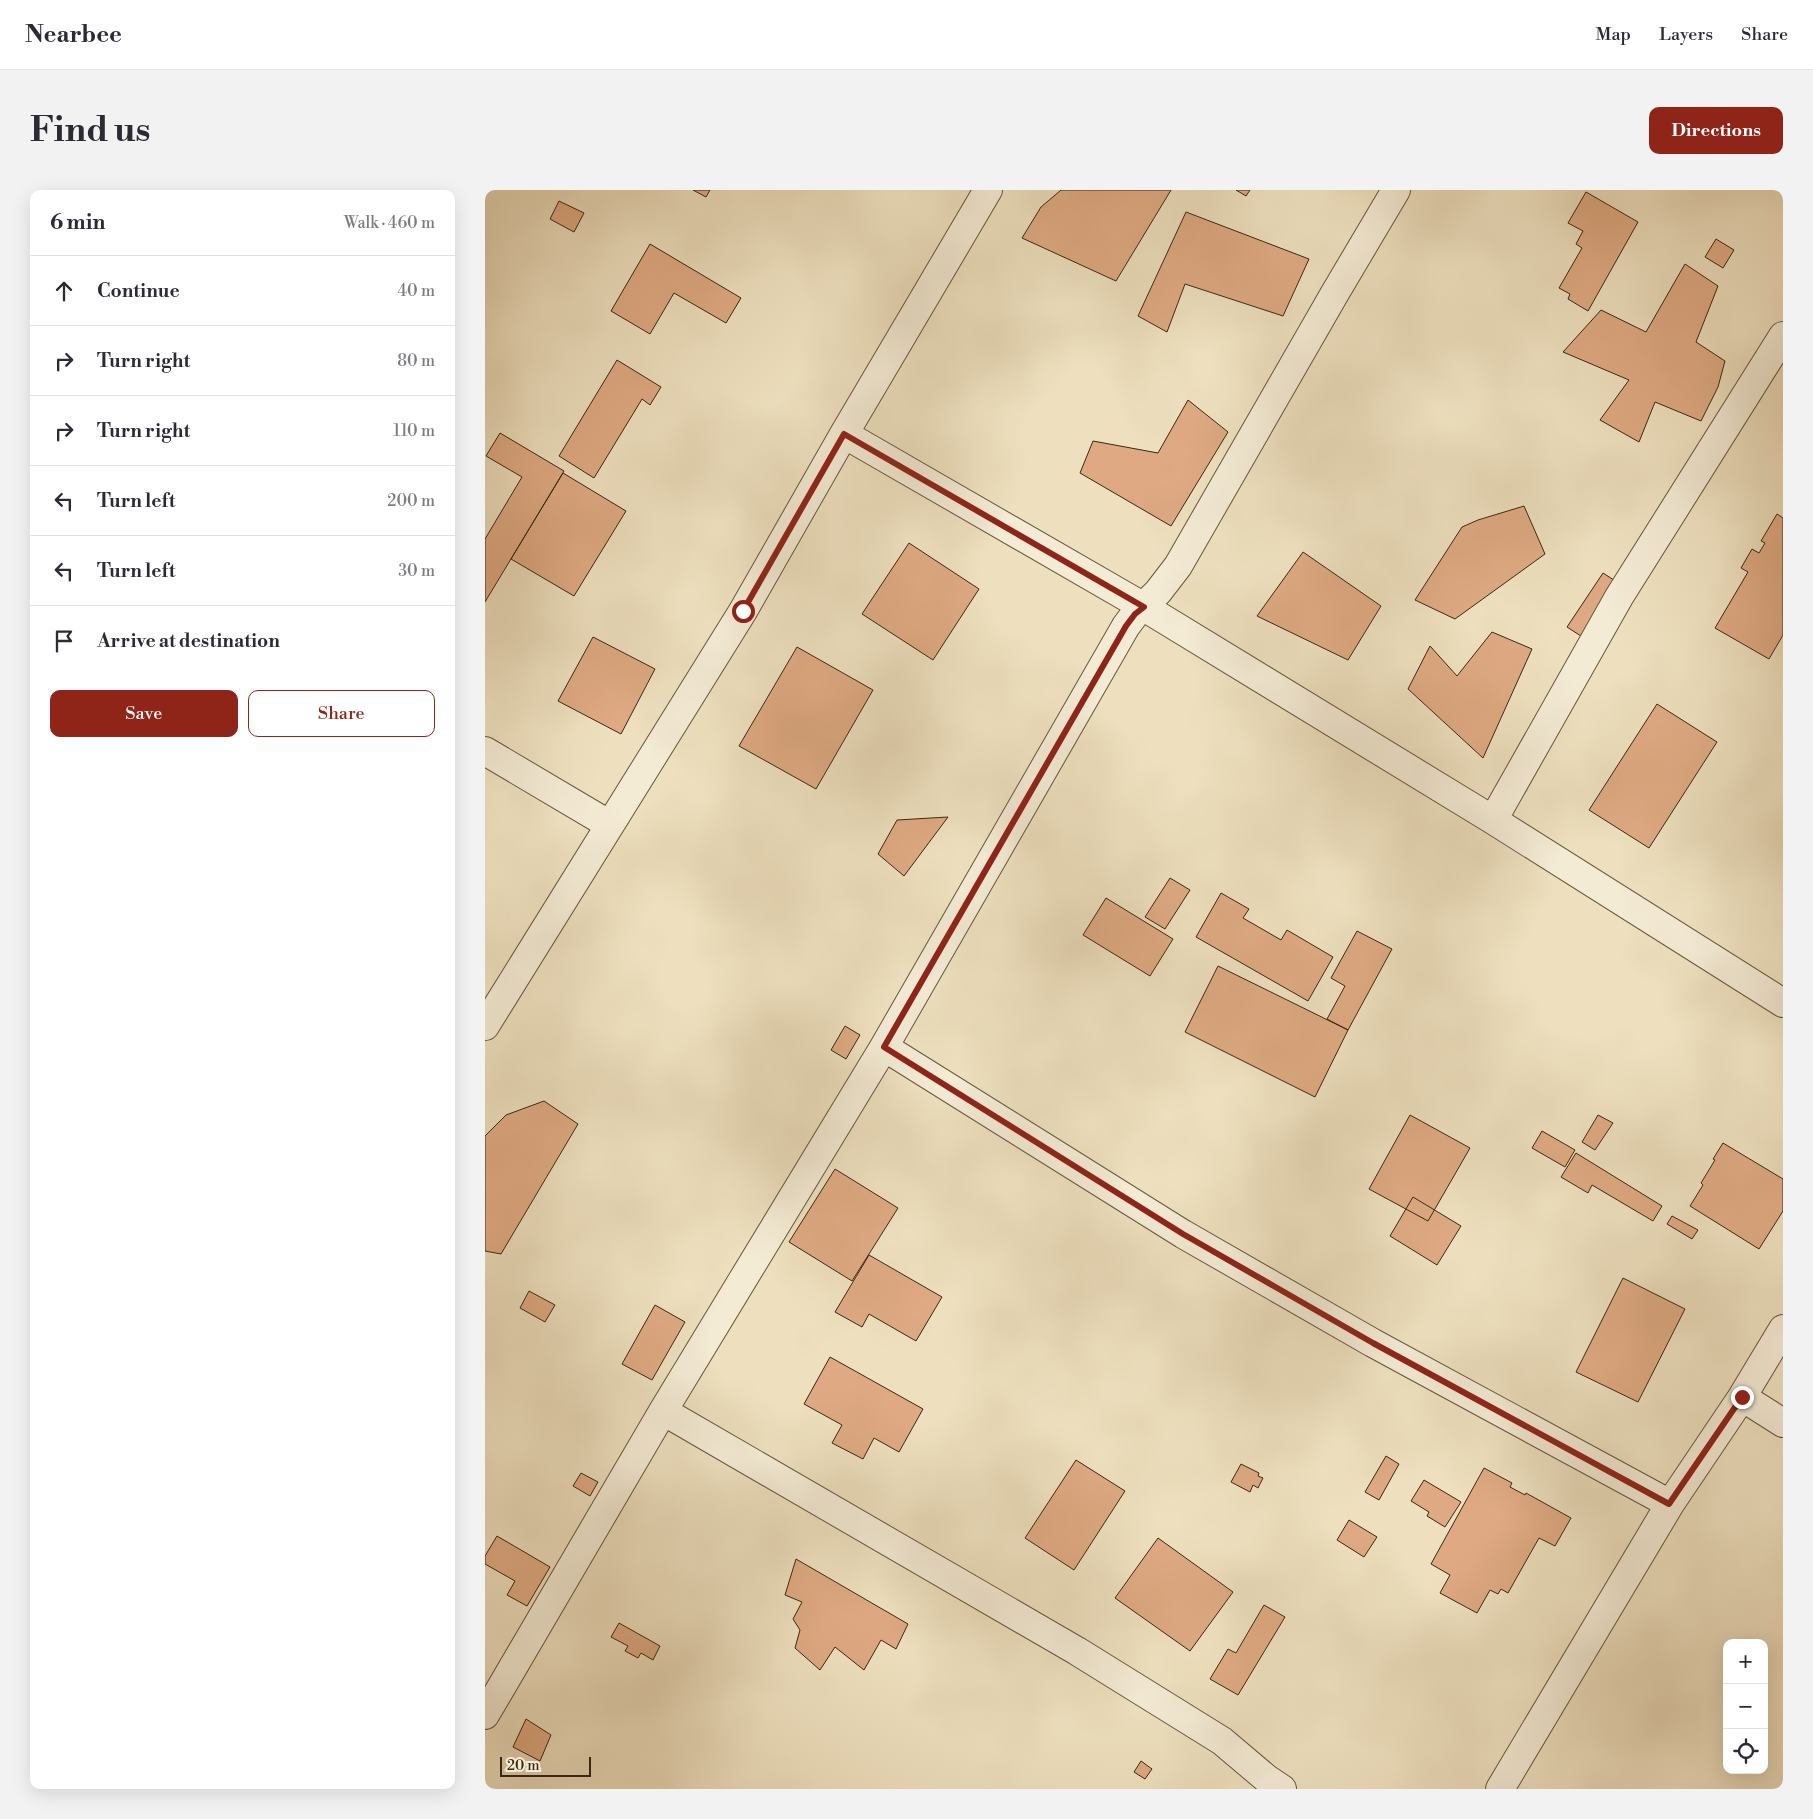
<!DOCTYPE html>
<html lang="en">
<head>
<meta charset="utf-8">
<style>
	:root { --surface:#fff; --page:#f2f2f3; --text:#2b2b33; --muted:#7c7c81; --line:#e1e1e2; --accent:#8f2418 }
	body { margin:0; font-family:"Libre Bodoni",serif; background:var(--page); color:var(--text) }
	.controls { position:absolute; right:15px; bottom:15px; display:grid; overflow:hidden; border-radius:10px; box-shadow:0 5px 20px #0002 }
	.controls button { width:45px; height:45px; display:grid; place-items:center; padding:0; border:0; border-bottom:1px solid var(--line); background:var(--surface); color:var(--text); font:25px sans-serif }
	.scale { position:absolute; left:15px; bottom:12px; width:91px; box-sizing:border-box; padding-left:5px; border:2px solid #392812; border-top:0; font-size:14px; line-height:18px; white-space:nowrap; color:#392812; -webkit-text-stroke:4px #f4ebd5; paint-order:stroke }
	.stop { position:absolute; width:15px; height:15px; margin:-11px; border:4px solid #8f2418; border-radius:50%; background:#fff }
	.stop.end { background:#8f2418; border-color:#fff; box-shadow:0 1px 5px #0008 }
	.list { margin:0; padding:0; list-style:none }
	h2 { display:flex; justify-content:space-between; align-items:center; height:65px; margin:0; padding:0 20px; font-size:21px }
	h2 small { font-size:16px; font-weight:400; color:var(--muted) }
	.list li { display:grid; grid-template-columns:32px 1fr auto; gap:15px; align-items:center; box-sizing:border-box; height:70px; padding:0 20px; border-top:1px solid var(--line) }
	.list b { display:block; font-size:19px; white-space:nowrap }
	.list em { font-size:16px; font-style:normal; color:var(--muted) }
	.actions { display:flex; gap:10px; padding:15px 20px }
	.actions a { flex:1; padding:11px 0; border:1px solid var(--accent); border-radius:10px; text-align:center; font-size:18px; color:var(--accent) }
	.actions .main { background:var(--accent); color:#fff }
	.icon { flex:none; width:28px; height:28px; fill:none; stroke:currentColor; stroke-width:2; stroke-linecap:round; stroke-linejoin:round }
	.map { position:relative; flex:none; width:1298px; height:1599px; overflow:hidden; border-radius:10px }
	header { display:flex; align-items:center; gap:30px; box-sizing:border-box; height:70px; padding:0 25px; background:var(--surface); border-bottom:1px solid var(--line) }
	header strong { font-size:24px }
	nav { display:flex; gap:28px; margin-inline-start:auto; font-size:18px }
	.intro { display:flex; align-items:center; justify-content:space-between; box-sizing:border-box; height:120px; padding:0 30px }
	h1 { margin:0; font-size:35px }
	.button { padding:12px 22px; border-radius:10px; background:var(--accent); color:#fff; font-size:18px; font-weight:700 }
	main { display:flex; gap:30px; padding:0 30px }
	aside { flex:1; background:var(--surface); border-radius:10px; box-shadow:0 5px 20px #0002 }
	.map>svg:first-child { display:block }
	.building { fill:#dfaa83; stroke:#392812 }
	.lines { fill:none; stroke-linecap:round; stroke-linejoin:round }
	.minor-casing { stroke:#66563d; stroke-width:30 }
	.minor { stroke:#f4ebd5; stroke-width:28 }
	.route { stroke:#8f2418; stroke-width:6 }
</style>
</head>
<body>
<header>
<strong>Nearbee</strong>
<nav><a>Map</a><a>Layers</a><a>Share</a></nav>
</header>
<div class="intro"><h1>Find us</h1><a class="button">Directions</a></div>
<main>
<aside>
<h2>6 min<small>Walk · 460 m</small></h2>
<ul class="list">
<li><svg class="icon" aria-label="ahead" viewBox="0 0 24 24"><path d="M12 20V5M6 11l6-6 6 6"/></svg><div><b>Continue</b></div><em>40 m</em></li>
<li><svg class="icon" aria-label="right" viewBox="0 0 24 24"><path d="M7 20v-9h11M14 6l5 5-5 5"/></svg><div><b>Turn right</b></div><em>80 m</em></li>
<li><svg class="icon" aria-label="right" viewBox="0 0 24 24"><path d="M7 20v-9h11M14 6l5 5-5 5"/></svg><div><b>Turn right</b></div><em>110 m</em></li>
<li><svg class="icon" aria-label="left" viewBox="0 0 24 24"><path d="M17 20v-9H6M10 6l-5 5 5 5"/></svg><div><b>Turn left</b></div><em>200 m</em></li>
<li><svg class="icon" aria-label="left" viewBox="0 0 24 24"><path d="M17 20v-9H6M10 6l-5 5 5 5"/></svg><div><b>Turn left</b></div><em>30 m</em></li>
<li><svg class="icon" aria-label="arrive" viewBox="0 0 24 24"><path d="M6 21V4h12l-3 4 3 4H6"/></svg><div><b>Arrive at destination</b></div></li>
</ul>
<div class="actions"><a class="main">Save</a><a>Share</a></div>
</aside>
<div class="map">
<svg width="1298" height="1599" viewBox="0 0 1298 1599">
	<rect width="100%" height="100%" fill="#eee0bf"/>
	<filter id="stains"><feTurbulence type="fractalNoise" baseFrequency=".004" numOctaves="4"/><feColorMatrix values="0 0 0 0 .2 0 0 0 0 .09 0 0 0 0 .02 0 0 0 .5 -.17"/></filter>
	<radialGradient id="worn" r=".72"><stop offset=".6" stop-color="#630" stop-opacity="0"/><stop offset="1" stop-color="#630" stop-opacity=".3"/></radialGradient>
	<path class="building" d="M208,0H225L221,7Z
		M576,0H686L631,91L537,48L556,17Z
		M751,0H765L761,6Z
		M1101,2L1153,32L1103,121L1083,109L1085,104L1074,98L1097,58L1091,54L1098,41L1083,33Z
		M74,11L99,23L89,42L65,29Z
		M701,22L824,69L798,126L700,94L682,142L653,126Z
		M1231,49L1249,60L1238,78L1220,67Z
		M165,54L256,108L241,133L189,103L165,144L126,121Z
		M1200,74L1233,96L1211,152L1240,171L1233,197L1216,231L1170,212L1154,252L1115,230L1144,190L1078,162L1116,120L1161,142Z
		M132,170L176,197L165,215L157,209L109,288L74,266Z
		M703,210L743,242L686,336L595,283L608,251L673,263Z
		M15,243L79,281L0,412V349L37,287L1,266Z
		M78,283L141,321L89,406L26,369Z
		M1039,316L1060,364L970,429L930,410L977,337L993,330Z
		M1292,324L1298,328V445L1284,469L1230,438L1263,382L1256,378L1267,359L1274,363L1280,353L1276,351Z
		M424,353L494,399L448,470L377,424Z
		M818,362L896,416L863,470L772,426Z
		M1118,383L1135,394L1099,448L1082,437Z
		M1007,442L1047,459L998,568L923,499L945,456L972,486Z
		M108,447L170,479L136,544L73,511Z
		M312,457L388,500L331,599L254,556Z
		M1172,514L1232,552L1164,658L1104,620Z
		M463,627L419,686L393,664L412,630Z
		M685,688L705,700L680,739L660,727Z
		M736,703L764,719L758,728L796,750L802,740L848,767L823,811L711,747Z
		M621,708L688,749L665,786L598,745Z
		M872,741L907,759L863,840L842,829L860,796L846,788Z
		M733,776L863,840L830,907L700,842Z
		M360,836L375,845L361,869L346,860Z
		M59,911L93,934L16,1064L0,1061V946L21,925Z
		M925,925L985,958L943,1031L884,999Z
		M1113,925L1128,933L1110,960L1097,952Z
		M1057,941L1090,960L1080,977L1047,958Z
		M1238,953L1298,989V1021L1274,1059L1205,1016L1218,995L1216,993L1230,970L1228,969Z
		M1091,963L1177,1016L1168,1031L1107,995L1103,1003L1076,987Z
		M350,979L413,1018L367,1091L304,1052Z
		M928,1007L976,1036L952,1075L905,1046Z
		M1187,1026L1213,1040L1207,1049L1182,1034Z
		M384,1065L457,1107L431,1151L384,1124L377,1137L350,1122Z
		M1138,1088L1200,1119L1153,1212L1091,1182Z
		M44,1101L70,1115L60,1132L35,1118Z
		M170,1115L200,1132L167,1190L137,1174Z
		M345,1167L438,1219L414,1262L389,1248L378,1269L347,1253L357,1235L319,1214Z
		M901,1266L914,1274L894,1310L880,1302Z
		M591,1270L640,1301L589,1380L540,1348Z
		M756,1274L774,1283L773,1286L778,1288L773,1298L768,1295L765,1302L746,1292Z
		M999,1278L1027,1293L1025,1297L1040,1305L1041,1303L1086,1328L1070,1356L1054,1348L1023,1403L1016,1399L1013,1404L1005,1400L992,1423L955,1403L965,1385L946,1374Z
		M96,1283L113,1292L105,1306L88,1296Z
		M939,1290L976,1312L960,1337L942,1326L944,1322L926,1311Z
		M864,1330L892,1347L879,1367L852,1350Z
		M12,1346L65,1377L42,1416L22,1405L30,1391L0,1374V1366Z
		M673,1348L748,1402L705,1461L630,1408Z
		M311,1369L423,1434L411,1459L396,1450L379,1480L350,1457L335,1480L310,1458L315,1440L308,1429L317,1412L300,1405Z
		M779,1415L800,1427L753,1505L725,1489L743,1459L751,1463Z
		M134,1433L175,1456L168,1470L156,1463L153,1468L140,1461L143,1456L126,1447Z
		M41,1529L66,1545L55,1571L28,1557Z
		M656,1571L667,1579L660,1589L649,1582Z"/>
	<g class="lines">
		<g class="minor-casing">
			<path id="minor" d="M359,244L659,417L1008,630L1298,813
				M0,561L125,635
				M1008,630L1134,407L1298,146
				M0,836L258,421L359,244L503,0
				M399,857L698,1044L888,1153L1185,1314
				M1257,1207L1298,1233
				M178,1221L592,1461L737,1551L782,1589L797,1599
				M0,1525L178,1221L399,857L641,436L650,424L673,402L693,376L850,103L911,0
				M1015,1599L1185,1314L1257,1207L1298,1139"/>
		</g>
		<use href="#minor" class="minor"/>
	</g>
	<g class="lines">
		<path class="route" d="M258,421L359,244L659,417L650,424L641,436L399,857L698,1044L888,1153L1184,1314L1257,1207"/>
	</g>
	<rect width="100%" height="100%" filter="url(#stains)"/>
	<rect width="100%" height="100%" fill="url(#worn)"/>
</svg>
<div class="controls">
<button>+</button>
<button>−</button>
<button><svg class="icon" aria-label="locate" viewBox="0 0 24 24"><circle cx="12" cy="12" r="6"/><path d="M12 2v4M12 18v4M2 12h4M18 12h4"/></svg></button>
</div>
<div class="scale">20 m</div>
<div class="stop" style="left:258px;top:421px"></div>
<div class="stop end" style="left:1257px;top:1207px"></div>
</div>
</main>
</body>
</html>
